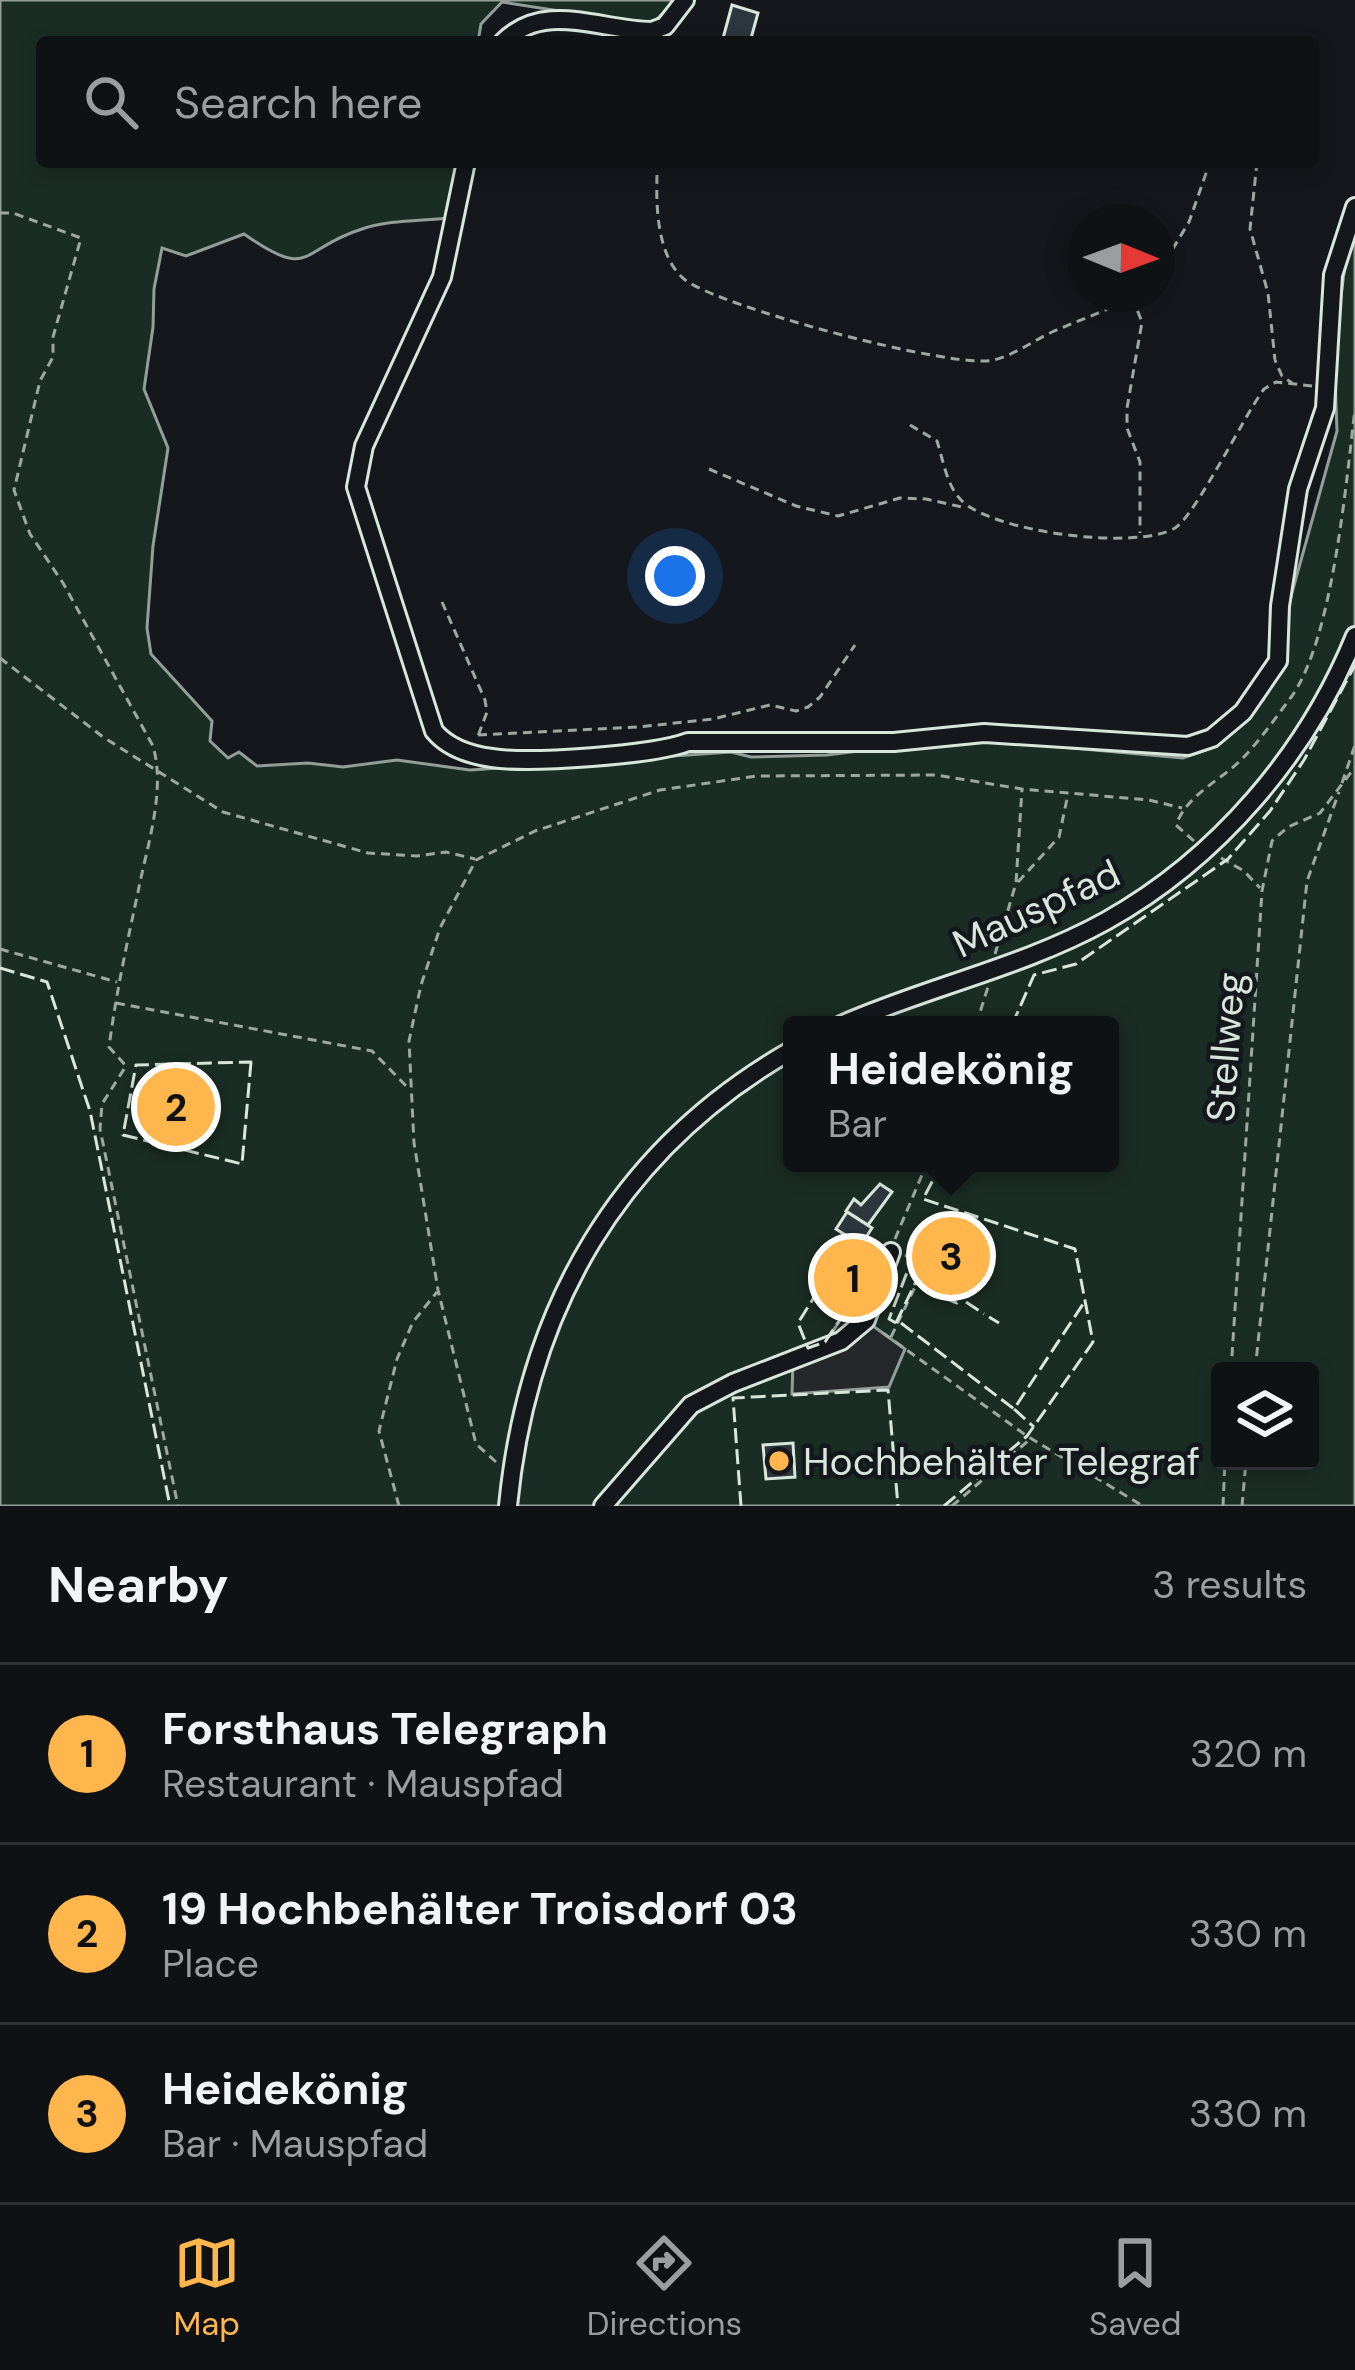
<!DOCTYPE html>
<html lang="en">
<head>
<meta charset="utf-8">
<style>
	:root { --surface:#0f1215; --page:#1d2022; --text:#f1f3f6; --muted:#9b9ea0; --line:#2f3234; --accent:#ffb74d }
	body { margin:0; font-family:"DM Sans",sans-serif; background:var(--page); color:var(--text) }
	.controls { position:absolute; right:36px; bottom:36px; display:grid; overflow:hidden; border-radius:12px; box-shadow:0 6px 18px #0003 }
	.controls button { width:108px; height:108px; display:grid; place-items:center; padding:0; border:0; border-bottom:3px solid var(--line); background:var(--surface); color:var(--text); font:60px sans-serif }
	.compass { position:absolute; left:1067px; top:204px; width:108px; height:108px; border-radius:50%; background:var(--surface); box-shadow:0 6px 18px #0003; rotate:91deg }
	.you { position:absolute; left:675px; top:576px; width:42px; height:42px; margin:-30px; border:9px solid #fff; border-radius:50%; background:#1a73e8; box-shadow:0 0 0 18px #1a73e833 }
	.badge { display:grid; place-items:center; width:78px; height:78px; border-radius:50%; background:var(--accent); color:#111; font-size:39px; font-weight:700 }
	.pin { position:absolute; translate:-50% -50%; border:6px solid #fff; box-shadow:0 3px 12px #0006 }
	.popup { position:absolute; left:783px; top:1016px; width:336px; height:156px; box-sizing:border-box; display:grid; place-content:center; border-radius:12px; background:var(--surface); filter:drop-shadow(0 3px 9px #0005); font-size:39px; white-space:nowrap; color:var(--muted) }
	.popup b { font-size:45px; color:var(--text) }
	.popup::after { content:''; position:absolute; left:50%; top:100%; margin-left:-24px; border:24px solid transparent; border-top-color:var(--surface) }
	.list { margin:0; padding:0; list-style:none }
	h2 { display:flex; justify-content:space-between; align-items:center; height:156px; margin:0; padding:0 48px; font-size:51px }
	h2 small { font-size:39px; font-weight:400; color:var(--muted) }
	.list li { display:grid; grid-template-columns:78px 1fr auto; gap:36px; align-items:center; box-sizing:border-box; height:180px; padding:0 48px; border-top:3px solid var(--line) }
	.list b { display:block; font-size:45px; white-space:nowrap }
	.list p { margin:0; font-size:39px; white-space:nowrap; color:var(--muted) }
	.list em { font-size:39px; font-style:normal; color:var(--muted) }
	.icon { flex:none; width:66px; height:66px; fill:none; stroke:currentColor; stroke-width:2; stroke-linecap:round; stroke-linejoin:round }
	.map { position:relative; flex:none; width:1355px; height:1506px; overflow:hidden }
	.search { position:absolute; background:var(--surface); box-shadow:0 6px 18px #0003; left:36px; right:36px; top:36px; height:132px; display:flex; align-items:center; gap:30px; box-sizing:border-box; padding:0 42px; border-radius:12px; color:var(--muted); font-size:45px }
	.sheet { height:696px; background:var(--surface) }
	nav { display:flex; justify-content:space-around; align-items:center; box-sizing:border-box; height:168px; border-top:3px solid var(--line); background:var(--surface); font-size:33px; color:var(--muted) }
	nav a { display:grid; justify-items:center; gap:6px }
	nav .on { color:var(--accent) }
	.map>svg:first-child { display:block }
	.green { fill:#1a2d24; stroke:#939e99; stroke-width:3; fill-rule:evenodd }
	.parking { fill:#24282b; stroke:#939e99; stroke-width:3 }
	.building { fill:#2c363c; stroke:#d8e6dc; stroke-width:3 }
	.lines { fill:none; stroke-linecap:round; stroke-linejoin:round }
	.minor-casing { stroke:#d8e6dc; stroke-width:22 }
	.path { stroke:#9da8a2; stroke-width:3; stroke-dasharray:9 6; stroke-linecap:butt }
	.minor { stroke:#14181c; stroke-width:16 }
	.fence { stroke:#d8e6dc; stroke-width:3; stroke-dasharray:15 6; stroke-linecap:butt }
	.poi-dot { fill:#ffb74d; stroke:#14181c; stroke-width:4.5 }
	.labels { text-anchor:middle; stroke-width:9; stroke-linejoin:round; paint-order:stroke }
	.street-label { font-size:39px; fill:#d8e6dc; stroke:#14181c }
	.poi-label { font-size:39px; fill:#d8e6dc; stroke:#14181c; text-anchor:start }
</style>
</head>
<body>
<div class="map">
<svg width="1355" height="1506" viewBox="0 0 1355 1506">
	<rect width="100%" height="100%" fill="#14181c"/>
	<path class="green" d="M0,0H676L656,20L643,24L502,2L481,24L478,42H42V162H457L448,218C421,221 388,220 362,229C298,249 313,282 244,234L186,256L162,248L154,289L153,327L144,389L168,448L153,546L147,628L151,654L212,721L210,741L228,758L239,752L257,766L308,763L343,767L397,760L470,770L731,752L751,757L827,755L962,738L1183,758L1217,746L1263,700L1286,658V614L1337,431L1334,350L1345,265L1355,238V1506H0ZM792,1025H1110V1163H792ZM1220,1371H1310V1461H1220Z"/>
	<path class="parking" d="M848,1308L905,1349L889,1387L792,1394L793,1361L820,1351Z"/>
	<path class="building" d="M732,5L758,13L750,42H722Z
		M164,1089L193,1093L188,1125L160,1121Z
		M880,1184L892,1192L868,1225L846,1211L854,1199L861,1205Z
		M847,1212L872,1228L861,1245L836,1229Z
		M925,1237L963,1256L950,1272L916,1254Z
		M867,1248L880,1257L857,1293L843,1285Z
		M857,1251L862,1255L843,1285L857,1293L850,1305L828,1291L831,1285L838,1289L842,1284L831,1277L839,1264L846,1269Z
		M793,1443L795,1477L766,1479L763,1445Z"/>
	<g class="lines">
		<g class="minor-casing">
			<path id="minor" d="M503,42C545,0 601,31 652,31L665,26L685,0
				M466,162L442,277L364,446L356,487L434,731C448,748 470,755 492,758C530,764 654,755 688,742H894L984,733L1188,746L1212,738L1243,712L1278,661L1280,606L1298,489L1325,408L1333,275L1355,207
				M841,1025C927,987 1023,967 1106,921C1217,859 1307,754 1355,636
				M508,1506C527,1310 618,1149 792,1050
				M603,1506L691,1405L733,1383L841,1341L866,1320L891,1252"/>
		</g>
		<path class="path" d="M1257,162L1250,229L1268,293L1275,360L1282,376L1292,383
			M657,175C656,207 657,256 684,279C716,306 954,370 994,360C1014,355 1033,341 1052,332C1081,319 1109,311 1136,294
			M0,213H13L81,238L53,337V357L40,381L14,490L30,534L63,583L153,746C166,791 147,846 138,892C127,943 116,994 109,1047L126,1066L102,1104L100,1129L178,1506
			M1157,275L1189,222L1210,162
			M1132,297L1142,322L1127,408V428L1140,462V533
			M910,425L937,441C943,460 947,486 961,500C992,532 1136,551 1175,528C1195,516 1244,416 1264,389L1276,382L1312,386
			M709,469L796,506L838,516L900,498L926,499L966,508
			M442,602L485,700L487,712L478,736
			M0,658L103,737L223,812L368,853L417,856L446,852L475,859
			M478,735L638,727L713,719L770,705L796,711L808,707L820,697L855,645
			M1342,783L1355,745
			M1194,841L1176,825C1187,795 1218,782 1240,761C1259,742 1276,717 1292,696C1333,637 1346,483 1355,409
			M1221,858L1244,871L1260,888
			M1018,882L1059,837L1068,794
			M0,949L117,982
			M995,954L1016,883L1022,789
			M116,1003L372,1051L410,1090
			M976,1025L988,987
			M895,1239L927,1163
			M905,1255L922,1265
			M883,1333L1027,1436L1143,1506
			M891,1337L926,1264
			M1231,1371L1262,891L1272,841L1288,827L1320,813L1355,767
			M1255,1371L1307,881L1339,792
			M496,1462L476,1444L438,1290L414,1143L409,1041L421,985L440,928L476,860L535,831L660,790L757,776L936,775L1022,789L1149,800L1182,808
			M399,1506L379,1431L397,1359L413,1322L437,1292
			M952,1506L1028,1441
			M1223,1506L1225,1461
			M1242,1506L1246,1461"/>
		<use href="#minor" class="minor"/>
		<path class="fence" d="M0,968L47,982L90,1111L170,1506
			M1012,1025L1034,975L1076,964L1228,859L1270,811L1304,760L1355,665
			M251,1062L242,1164L123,1135L136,1065Z
			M942,1163L923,1199L1075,1249L1093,1342L1027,1436L944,1506
			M831,1277L828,1275L798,1323L808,1348L825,1342L849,1306
			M942,1288H936L938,1295L944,1298L946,1294
			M948,1295L947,1299L957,1303L961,1293
			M966,1302L984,1314
			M989,1317L999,1323
			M896,1323L889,1319L911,1262
			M896,1323L922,1269
			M901,1323L1014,1409L1085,1301
			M1014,1409L1034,1427
			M741,1506L733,1398L888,1390L898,1506"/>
	</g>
	<circle class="poi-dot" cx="779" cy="1461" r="12"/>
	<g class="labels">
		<g class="street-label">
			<text transform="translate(1036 908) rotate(-25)" y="14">Mauspfad</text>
			<text transform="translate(1225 1047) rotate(-86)" y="14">Stellweg</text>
		</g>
		<g class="poi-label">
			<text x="803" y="1475">Hochbehälter Telegraf</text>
		</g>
	</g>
</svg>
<div class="controls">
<button><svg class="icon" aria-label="layers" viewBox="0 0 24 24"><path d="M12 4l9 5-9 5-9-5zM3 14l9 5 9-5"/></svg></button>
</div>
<svg class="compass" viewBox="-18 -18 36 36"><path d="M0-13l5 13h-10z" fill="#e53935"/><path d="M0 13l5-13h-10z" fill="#9b9ea0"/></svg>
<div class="you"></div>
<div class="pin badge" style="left:853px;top:1278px">1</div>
<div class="pin badge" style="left:176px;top:1107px">2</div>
<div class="pin badge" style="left:951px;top:1256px">3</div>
<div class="popup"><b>Heidekönig</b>Bar</div>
<div class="search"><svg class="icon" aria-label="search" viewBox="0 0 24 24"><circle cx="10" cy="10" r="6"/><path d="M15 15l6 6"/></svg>Search here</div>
</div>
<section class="sheet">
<h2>Nearby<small>3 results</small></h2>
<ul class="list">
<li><span class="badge">1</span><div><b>Forsthaus Telegraph</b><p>Restaurant · Mauspfad</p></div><em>320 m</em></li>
<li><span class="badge">2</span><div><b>19 Hochbehälter Troisdorf 03</b><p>Place</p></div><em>330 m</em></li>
<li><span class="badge">3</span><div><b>Heidekönig</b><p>Bar · Mauspfad</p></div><em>330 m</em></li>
</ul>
</section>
<nav>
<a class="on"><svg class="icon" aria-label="map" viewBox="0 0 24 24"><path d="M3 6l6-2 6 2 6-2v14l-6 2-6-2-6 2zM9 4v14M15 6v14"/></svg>Map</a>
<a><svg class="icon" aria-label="directions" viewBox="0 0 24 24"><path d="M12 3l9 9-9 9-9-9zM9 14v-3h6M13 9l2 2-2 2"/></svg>Directions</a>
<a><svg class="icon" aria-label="saved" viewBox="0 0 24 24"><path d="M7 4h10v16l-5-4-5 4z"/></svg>Saved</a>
</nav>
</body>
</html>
